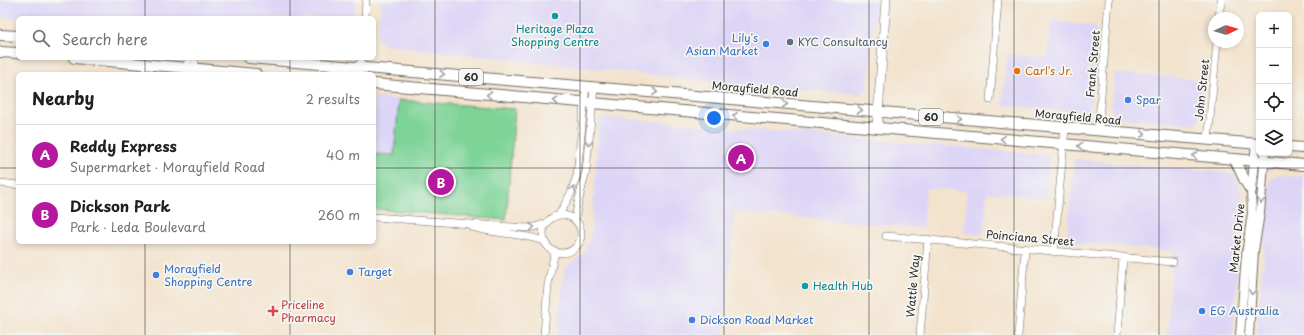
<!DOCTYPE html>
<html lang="en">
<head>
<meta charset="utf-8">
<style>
	:root { --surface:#fff; --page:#f6f6f6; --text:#202124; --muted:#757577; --line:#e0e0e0; --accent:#b5179e }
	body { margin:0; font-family:"Playpen Sans",sans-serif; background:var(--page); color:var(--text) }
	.controls { position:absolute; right:12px; top:12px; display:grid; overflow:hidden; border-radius:6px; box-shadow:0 2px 6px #0003 }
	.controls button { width:36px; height:36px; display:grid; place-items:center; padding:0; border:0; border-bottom:1px solid var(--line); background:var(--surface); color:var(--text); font:20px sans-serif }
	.compass { position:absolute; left:1208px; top:12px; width:36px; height:36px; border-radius:50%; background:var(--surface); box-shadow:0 2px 6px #0003; rotate:86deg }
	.you { position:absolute; left:714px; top:118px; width:14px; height:14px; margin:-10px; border:3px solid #fff; border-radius:50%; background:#1a73e8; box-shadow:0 0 0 6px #1a73e833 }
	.badge { display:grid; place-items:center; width:26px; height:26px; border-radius:50%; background:var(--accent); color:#fff; font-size:13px; font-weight:700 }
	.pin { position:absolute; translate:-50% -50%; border:2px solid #fff; box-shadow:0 1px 4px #0006 }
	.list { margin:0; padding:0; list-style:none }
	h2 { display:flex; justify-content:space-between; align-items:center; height:52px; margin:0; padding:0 16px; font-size:17px }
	h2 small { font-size:13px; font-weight:400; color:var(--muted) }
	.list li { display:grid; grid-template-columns:26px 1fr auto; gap:12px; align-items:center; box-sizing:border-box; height:60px; padding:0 16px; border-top:1px solid var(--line) }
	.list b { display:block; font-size:15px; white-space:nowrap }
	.list p { margin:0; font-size:13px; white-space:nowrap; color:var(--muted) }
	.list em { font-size:13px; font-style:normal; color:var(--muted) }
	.icon { flex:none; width:22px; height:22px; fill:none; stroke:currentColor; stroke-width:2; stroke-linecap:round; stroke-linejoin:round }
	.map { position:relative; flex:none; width:1304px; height:335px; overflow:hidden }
	.search { position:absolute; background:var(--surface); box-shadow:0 2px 6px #0003; left:16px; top:16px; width:360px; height:44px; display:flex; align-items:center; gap:10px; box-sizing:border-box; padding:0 14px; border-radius:6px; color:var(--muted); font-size:15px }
	.panel { position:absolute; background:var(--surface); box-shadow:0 2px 6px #0003; left:16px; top:72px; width:360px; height:172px; border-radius:6px }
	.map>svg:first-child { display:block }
	.built { fill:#ddd5f6 }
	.green { fill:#7ed397; stroke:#547f61 }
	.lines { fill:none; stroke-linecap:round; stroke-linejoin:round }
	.minor-casing { stroke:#716b64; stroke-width:8 }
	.tertiary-casing { stroke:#716b64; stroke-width:10 }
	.secondary-casing { stroke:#716b64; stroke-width:10 }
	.primary-casing { stroke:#716b64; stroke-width:12 }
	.minor { stroke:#fff; stroke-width:7 }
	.tertiary { stroke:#fff; stroke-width:8 }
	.secondary { stroke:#fff; stroke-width:9 }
	.primary { stroke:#fff; stroke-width:10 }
	.oneway { stroke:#a0a0a0 }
	.grid { fill:none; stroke:#2b2b2b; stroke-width:1; stroke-opacity:0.55 }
	.culture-dot { fill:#0f9aa8; stroke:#f6f6f2; stroke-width:1.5 }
	.service-dot { fill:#5c6f8a; stroke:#f6f6f2; stroke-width:1.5 }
	.shop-dot { fill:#3f7fe0; stroke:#f6f6f2; stroke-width:1.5 }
	.food-dot { fill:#e8710a; stroke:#f6f6f2; stroke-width:1.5 }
	.health-dot { fill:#e0444e; stroke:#f6f6f2; stroke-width:1.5 }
	.labels { text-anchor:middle; stroke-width:3.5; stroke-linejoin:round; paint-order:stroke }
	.shield { fill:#f6f6f2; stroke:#686867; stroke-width:1 }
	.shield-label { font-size:10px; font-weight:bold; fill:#2b2b2b }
	.culture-label { font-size:11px; fill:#0d838f; stroke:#f6f6f2 }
	.shop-label { font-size:11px; fill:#366cbe; stroke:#f6f6f2; text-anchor:start }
	.service-label { font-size:11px; fill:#4e5e75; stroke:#f6f6f2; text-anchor:start }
	.street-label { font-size:11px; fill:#2b2b2b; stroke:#f6f6f2 }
	.food-label { font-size:11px; fill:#c56008; stroke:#f6f6f2; text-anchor:start }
	.health-label { font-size:11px; fill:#be3a42; stroke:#f6f6f2; text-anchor:start }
</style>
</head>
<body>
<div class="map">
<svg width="1304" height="335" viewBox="0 0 1304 335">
	<rect width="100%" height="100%" fill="#f6f6f2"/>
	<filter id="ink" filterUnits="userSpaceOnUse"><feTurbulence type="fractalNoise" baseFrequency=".025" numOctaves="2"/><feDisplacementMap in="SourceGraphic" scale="8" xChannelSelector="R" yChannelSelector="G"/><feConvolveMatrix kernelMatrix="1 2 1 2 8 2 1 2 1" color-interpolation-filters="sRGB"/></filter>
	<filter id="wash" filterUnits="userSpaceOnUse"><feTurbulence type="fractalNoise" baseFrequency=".012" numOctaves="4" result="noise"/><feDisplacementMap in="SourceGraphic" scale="16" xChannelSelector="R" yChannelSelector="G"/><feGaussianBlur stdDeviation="0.9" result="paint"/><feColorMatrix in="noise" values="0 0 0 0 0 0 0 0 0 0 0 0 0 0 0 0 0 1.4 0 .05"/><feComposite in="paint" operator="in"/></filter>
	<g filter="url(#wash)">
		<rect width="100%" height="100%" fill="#f3e3cd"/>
		<path class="built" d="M0,0H356L354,18H18V19L0,17Z
			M381,0H876L868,89L861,94L712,82L384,45L377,38Z
			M1051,21L1097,26L1090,104L1088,113L1002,105L1007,54L1047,58Z
			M1114,73L1203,80L1200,119L1194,124L1116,118L1111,112Z
			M374,97L399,100L394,155L374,154Z
			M606,117L1049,155L1046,198L987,192L984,234L964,233L967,191L926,188L922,228L734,212L724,335H558L563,278L565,268L584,253L591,234L599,123L600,120Z
			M1074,159L1229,173L1235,175L1243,196L1233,335H1167L1173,251L1070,242L1067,239Z
			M1278,175L1304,177V335H1257L1269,183L1272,177Z"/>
		<path class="green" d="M399,100L515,109L506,220L374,209V154L394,155Z"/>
	</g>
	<g filter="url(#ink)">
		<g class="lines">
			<g class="minor-casing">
				<path id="minor" d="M365,18L366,0
					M1219,18L1221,0
					M187,74L188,58
					M195,74V58
					M360,74L361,58
					M990,100L998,0
					M1098,131L1109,0
					M1208,140L1217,42
					M0,183L18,185
					M559,215L571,193L577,175L586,86
					M543 234a19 19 0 1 1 38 0a19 19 0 1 1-38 0Z
					M374,217L526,228L535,227L547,223
					M575,220L578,203L586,171L594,87
					M472,227C496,235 522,232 546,242
					M886,236L1173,262
					M1054,252L1065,128
					M544,335L548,284L555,251
					M920,335L928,239
					M1018,335L1025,249
					M1117,335L1123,257"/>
			</g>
			<g class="tertiary-casing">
				<path id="tertiary" d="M1240,335L1246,255L1252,213L1251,190L1256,144
					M1249,335L1254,251L1260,213L1265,153"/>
			</g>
			<g class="secondary-casing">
				<path id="secondary" d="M877,128L886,0"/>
			</g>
			<g class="primary-casing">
				<path id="primary" d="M0,35L18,36
					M0,52L18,53
					M74,58L256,74
					M249,58L1259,144
					M374,84L1304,165
					M1289,147L1304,148
					M1234,159C1241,169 1243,181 1251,190"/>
			</g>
			<use href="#minor" class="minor"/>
			<use href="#tertiary" class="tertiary"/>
			<use href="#secondary" class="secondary"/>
			<use href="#primary" class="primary"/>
		</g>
		<defs><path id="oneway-chevron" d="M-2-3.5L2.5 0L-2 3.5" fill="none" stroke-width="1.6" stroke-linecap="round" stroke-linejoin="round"/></defs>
		<g class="oneway">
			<use href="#oneway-chevron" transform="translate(442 74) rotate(5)"/>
			<use href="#oneway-chevron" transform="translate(655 92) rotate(5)"/>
			<use href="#oneway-chevron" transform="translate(489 95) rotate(-175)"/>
			<use href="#oneway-chevron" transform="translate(556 101) rotate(-175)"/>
			<use href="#oneway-chevron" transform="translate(785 104) rotate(5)"/>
			<use href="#oneway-chevron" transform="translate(860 110) rotate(5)"/>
			<use href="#oneway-chevron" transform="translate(735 116) rotate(-175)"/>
			<use href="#oneway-chevron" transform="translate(959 119) rotate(5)"/>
			<use href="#oneway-chevron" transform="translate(1143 134) rotate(5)"/>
			<use href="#oneway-chevron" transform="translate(1003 139) rotate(-175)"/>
			<use href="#oneway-chevron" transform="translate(589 143) rotate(95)"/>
			<use href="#oneway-chevron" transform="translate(1080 146) rotate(-175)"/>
			<use href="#oneway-chevron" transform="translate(1195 156) rotate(-175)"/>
			<use href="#oneway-chevron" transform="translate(573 189) rotate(-70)"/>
			<use href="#oneway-chevron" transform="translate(1261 201) rotate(95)"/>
			<use href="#oneway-chevron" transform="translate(532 227) rotate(-9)"/>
			<use href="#oneway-chevron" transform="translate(1252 292) rotate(94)"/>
		</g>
	</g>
	<path class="grid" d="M145,0V18M290,0V18M435,0V335M580,0V335M724,0V335M869,0V335M1014,0V335M1159,0V335M145,58V74M290,58V74M0,168H18M374,168H1304M145,242V335M290,242V335"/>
	<g class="culture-dot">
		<circle cx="555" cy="16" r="4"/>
		<circle cx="805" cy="286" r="4"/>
	</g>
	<circle class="service-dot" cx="790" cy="42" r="4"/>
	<g class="shop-dot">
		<circle cx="766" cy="44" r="4"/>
		<circle cx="1128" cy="100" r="4"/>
		<circle cx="350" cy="272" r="4"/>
		<circle cx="156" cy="275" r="4"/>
		<circle cx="1202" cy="311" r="4"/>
		<circle cx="692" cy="320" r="4"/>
	</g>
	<circle class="food-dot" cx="1017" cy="71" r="4"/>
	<path class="health-dot" d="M271 305h4v4h4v4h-4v4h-4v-4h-4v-4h4z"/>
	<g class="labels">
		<g class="shield">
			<rect x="459" y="69" width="24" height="16" rx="3"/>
			<rect x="919" y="109" width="24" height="16" rx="3"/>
		</g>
		<g class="shield-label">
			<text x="471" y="81">60</text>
			<text x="931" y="121">60</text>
		</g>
		<g class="culture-label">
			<text x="555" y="33">Heritage Plaza<tspan x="555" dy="13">Shopping Centre</tspan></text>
			<text x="813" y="290" text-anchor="start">Health Hub</text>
		</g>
		<g class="shop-label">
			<text x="758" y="42" text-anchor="end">Lily's<tspan x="758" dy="13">Asian Market</tspan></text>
			<text x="1136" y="104">Spar</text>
			<text x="164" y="273">Morayfield<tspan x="164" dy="13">Shopping Centre</tspan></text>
			<text x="358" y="276">Target</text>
			<text x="1210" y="315">EG Australia</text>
			<text x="700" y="324">Dickson Road Market</text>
		</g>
		<g class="service-label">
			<text x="798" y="46">KYC Consultancy</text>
		</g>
		<g class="street-label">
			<text transform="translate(1093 64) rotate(-85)" y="4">Frank Street</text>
			<text transform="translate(755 89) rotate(5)" y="4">Morayfield Road</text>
			<text transform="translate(1202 90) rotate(-84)" y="4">John Street</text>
			<text transform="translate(1078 117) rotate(5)" y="4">Morayfield Road</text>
			<text transform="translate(1030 238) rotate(5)" y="4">Poinciana Street</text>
			<text transform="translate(1237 238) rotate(-84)" y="4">Market Drive</text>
			<text transform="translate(913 286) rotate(-85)" y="4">Wattle Way</text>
		</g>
		<g class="food-label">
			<text x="1025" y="75">Carl's Jr.</text>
		</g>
		<g class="health-label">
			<text x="281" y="309">Priceline<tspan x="281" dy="13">Pharmacy</tspan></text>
		</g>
	</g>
</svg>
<div class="controls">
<button>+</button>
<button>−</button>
<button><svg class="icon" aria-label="locate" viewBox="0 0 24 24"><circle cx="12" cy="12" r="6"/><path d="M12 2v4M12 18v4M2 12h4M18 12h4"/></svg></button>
<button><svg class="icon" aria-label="layers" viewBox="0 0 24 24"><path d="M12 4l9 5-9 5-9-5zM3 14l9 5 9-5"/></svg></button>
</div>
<svg class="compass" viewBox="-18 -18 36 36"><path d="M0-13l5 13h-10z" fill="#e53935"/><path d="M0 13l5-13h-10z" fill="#757577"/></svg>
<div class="you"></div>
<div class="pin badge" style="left:741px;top:158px">A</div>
<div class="pin badge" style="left:441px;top:182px">B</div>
<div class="search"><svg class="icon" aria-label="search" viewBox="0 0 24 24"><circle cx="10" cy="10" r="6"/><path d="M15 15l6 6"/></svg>Search here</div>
<section class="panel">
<h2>Nearby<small>2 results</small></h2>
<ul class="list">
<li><span class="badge">A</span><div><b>Reddy Express</b><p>Supermarket · Morayfield Road</p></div><em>40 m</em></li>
<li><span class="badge">B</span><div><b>Dickson Park</b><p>Park · Leda Boulevard</p></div><em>260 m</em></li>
</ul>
</section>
</div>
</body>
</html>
